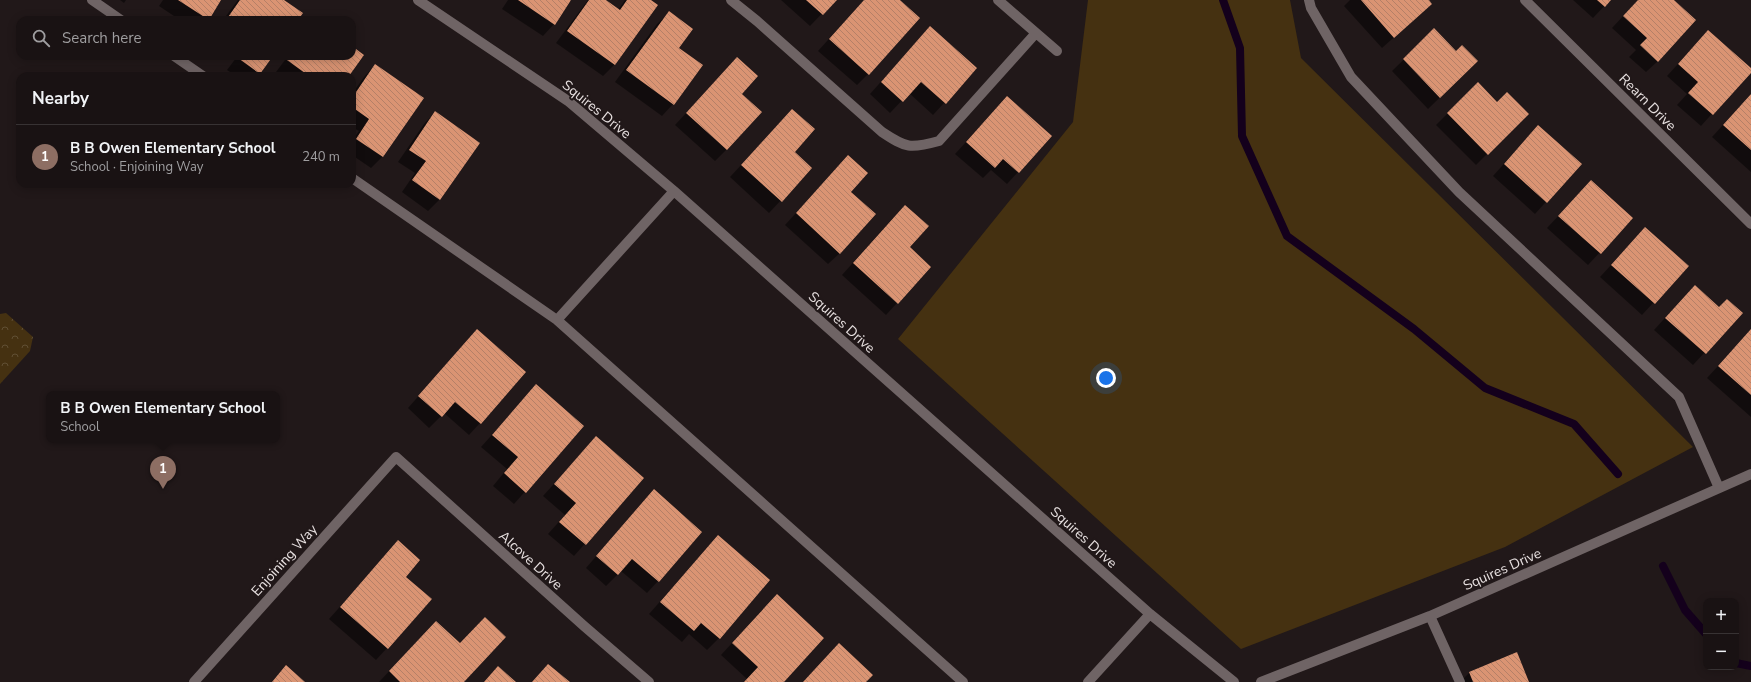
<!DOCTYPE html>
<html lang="en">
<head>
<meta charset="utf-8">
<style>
	:root { --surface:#191213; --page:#262021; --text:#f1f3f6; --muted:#9f9ea0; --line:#373233; --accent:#ea580c }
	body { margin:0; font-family:"Nunito Sans",sans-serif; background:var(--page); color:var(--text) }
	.controls { position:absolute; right:12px; bottom:12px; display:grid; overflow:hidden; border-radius:8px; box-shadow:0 2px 10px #0003 }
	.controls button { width:36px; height:36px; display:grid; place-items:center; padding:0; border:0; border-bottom:1px solid var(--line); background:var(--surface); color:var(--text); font:20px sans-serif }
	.you { position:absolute; left:1106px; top:378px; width:14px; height:14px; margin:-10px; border:3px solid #fff; border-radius:50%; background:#1a73e8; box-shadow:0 0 0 6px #1a73e833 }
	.badge { display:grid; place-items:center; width:26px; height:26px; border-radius:50%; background:var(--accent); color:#fff; font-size:13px; font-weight:700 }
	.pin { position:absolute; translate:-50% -33px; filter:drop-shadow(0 1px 2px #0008) }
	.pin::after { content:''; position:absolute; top:21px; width:14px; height:12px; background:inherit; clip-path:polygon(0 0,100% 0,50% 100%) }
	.popup { position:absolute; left:46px; top:391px; width:234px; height:52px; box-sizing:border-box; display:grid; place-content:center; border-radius:8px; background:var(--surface); filter:drop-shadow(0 1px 3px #0005); font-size:13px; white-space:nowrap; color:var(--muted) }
	.popup b { font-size:15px; color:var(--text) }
	.popup::after { content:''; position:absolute; left:50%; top:100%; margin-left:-8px; border:8px solid transparent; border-top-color:var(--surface) }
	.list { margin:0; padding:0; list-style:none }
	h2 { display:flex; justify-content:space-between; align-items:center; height:52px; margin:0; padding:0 16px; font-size:17px }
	h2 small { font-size:13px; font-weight:400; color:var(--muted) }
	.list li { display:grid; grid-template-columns:26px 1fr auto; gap:12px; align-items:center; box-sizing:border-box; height:64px; padding:0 16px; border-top:1px solid var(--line) }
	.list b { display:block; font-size:15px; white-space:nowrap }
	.list p { margin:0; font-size:13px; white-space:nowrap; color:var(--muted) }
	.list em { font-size:13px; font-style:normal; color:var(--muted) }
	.icon { flex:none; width:22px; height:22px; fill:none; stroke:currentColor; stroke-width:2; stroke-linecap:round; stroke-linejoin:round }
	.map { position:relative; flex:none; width:1751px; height:682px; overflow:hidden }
	.search { position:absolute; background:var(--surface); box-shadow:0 2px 10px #0003; left:16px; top:16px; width:340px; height:44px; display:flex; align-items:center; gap:10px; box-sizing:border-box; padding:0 14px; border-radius:12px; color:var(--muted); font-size:15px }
	.panel { position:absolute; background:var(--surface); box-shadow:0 2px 10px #0003; left:16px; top:72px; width:340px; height:116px; border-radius:12px }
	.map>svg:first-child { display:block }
	.grass { fill:#453111 }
	.park { fill:url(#park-crowns) }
	.shadow { fill:#0007 }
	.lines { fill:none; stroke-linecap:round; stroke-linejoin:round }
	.stream { stroke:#14001c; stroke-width:8 }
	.building { fill:url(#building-back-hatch) }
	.minor { stroke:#6f6465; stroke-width:10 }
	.labels { text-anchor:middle; stroke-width:4; stroke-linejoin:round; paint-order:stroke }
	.street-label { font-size:14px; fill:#e8e1e1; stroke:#211819 }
</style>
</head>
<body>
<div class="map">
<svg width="1751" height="682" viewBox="0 0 1751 682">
	<defs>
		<pattern id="park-crowns" width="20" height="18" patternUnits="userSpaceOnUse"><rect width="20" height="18" fill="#453111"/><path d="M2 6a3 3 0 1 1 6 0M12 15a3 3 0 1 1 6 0" fill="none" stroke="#604f33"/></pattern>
		<pattern id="building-back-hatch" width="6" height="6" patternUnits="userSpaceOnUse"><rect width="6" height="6" fill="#da9473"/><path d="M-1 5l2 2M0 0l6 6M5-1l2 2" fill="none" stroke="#b58067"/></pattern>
	</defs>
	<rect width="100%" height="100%" fill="#211819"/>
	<path class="grass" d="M1088,0H1290L1301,58L1693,447L1505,547L1241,649L898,339L1073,122Z"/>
	<path class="park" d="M6,313L33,337L30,351L0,384V314Z"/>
	<path class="shadow" d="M120,0H126L124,3Z
		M163,0H220L207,20H180L159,6Z
		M238,0H283L297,20H223Z
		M508,0H570L554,24L543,36L502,9Z
		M588,0H605L618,10L625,0H649L657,5L614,65L603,76L556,43Z
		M781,0H835L810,26Z
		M864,0H898L868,74L857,85L818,51Z
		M1350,0H1427L1419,15L1382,48L1344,6Z
		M1573,0H1610L1593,18Z
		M1638,0H1672L1658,61L1646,72L1629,57L1636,50L1612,28Z
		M669,13L678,48L673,104L662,116L615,82L657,24Z
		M1434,30L1465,73L1428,109L1392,71Z
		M919,39L976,68L933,115L909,93L890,113L870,94Z
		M1697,43L1751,70L1701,126L1677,105L1687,94L1667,76Z
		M352,48L363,56L348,76H282L276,72L288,56H352Z
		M234,56H272L257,76H236L227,70L236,58Z
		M737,58L741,94L727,149L715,161L675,125Z
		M375,65L422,98L382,157L371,168L352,155V141L359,131L352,127V94L364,77Z
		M1478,83L1497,103L1527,114L1476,165L1436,125Z
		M1751,94V172L1712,137Z
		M996,109L1051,136L1007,184L991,170L983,178L955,154Z
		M792,110L793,152L811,168L769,213L730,177Z
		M435,112L440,199L428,211L402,192L415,173L398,162L424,124Z
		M1527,138L1580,164L1535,214L1493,176Z
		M837,168L850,192L840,253L828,264L785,225Z
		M1591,181L1632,218L1588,265L1547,228Z
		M893,218L908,247L897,303L886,315L842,275Z
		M1645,228L1687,266L1642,315L1600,277Z
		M1683,298L1741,313L1693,365L1654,330Z
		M477,330L480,423L469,435L444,413L429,428L408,408Z
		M1751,330V417L1707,378Z
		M536,386L583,426L514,504L493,486L507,469L481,447Z
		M596,437L643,478L574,556L548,534L565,515L543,496Z
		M643,502L658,581L647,593L621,571L606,586L586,568Z
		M718,536L719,638L707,650L689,634L682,642L649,614Z
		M398,542L405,577L387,648L376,660L329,619Z
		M765,607L782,682H744L747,679L721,655Z
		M424,634L462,682H379Z
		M1517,653L1528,682H1460L1469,673Z"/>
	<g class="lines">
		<path class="stream" d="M1223,0L1240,48L1242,136L1287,236L1414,329L1485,388L1574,424L1618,474
			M1663,566L1685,610L1706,634
			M1736,663L1751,666"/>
	</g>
	<path class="building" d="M178,0H221L209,20Z
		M240,0H284L303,13L298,20H226Z
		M518,0H571L555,25Z
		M589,0H606L620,10L627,0H651L658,5L615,65L567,31Z
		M806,0H837L823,15Z
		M864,0H900L920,18L869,75L829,39Z
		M1361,0H1429L1432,4L1394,38Z
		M1597,0H1611L1605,7Z
		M1638,0H1674L1696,20L1658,62L1640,45L1647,38L1623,16Z
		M669,11L693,29L679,48L703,65L674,105L626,70Z
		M930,26L977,68L946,104L921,82L903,102L881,82Z
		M1434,28L1456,51L1462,45L1478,61L1440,98L1403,59Z
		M1708,30L1751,68V73L1713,115L1688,93L1698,82L1678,64Z
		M352,46L364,55L349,76H309L287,60L290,56H352Z
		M240,56H273L260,74L238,58Z
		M737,57L758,76L742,94L762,112L727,150L686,113Z
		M375,64L424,98L383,157L356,139L369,119L352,107V98Z
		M1478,82L1497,102L1507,92L1529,114L1488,155L1447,113Z
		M1751,94V150L1723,125Z
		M1007,96L1052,136L1019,173L1003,159L995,168L966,142Z
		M792,109L815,129L795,152L812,168L782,202L741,165Z
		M435,111L480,143L440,200L412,180L426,161L409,150Z
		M1538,125L1582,164L1547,203L1504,164Z
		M848,155L868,173L851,192L876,214L840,254L796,213Z
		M1591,180L1633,218L1601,254L1558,216Z
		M905,205L929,226L910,247L931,267L898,304L853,263Z
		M1645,227L1689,266L1655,304L1611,265Z
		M1695,285L1719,307L1727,299L1743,313L1706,354L1665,318Z
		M477,329L526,372L481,424L455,402L442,417L418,396Z
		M1751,329V395L1718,366Z
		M536,384L584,426L526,493L504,473L518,457L492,435Z
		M596,436L644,478L586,545L559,522L576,503L554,484Z
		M654,489L702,532L659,582L632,559L618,575L596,556Z
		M718,535L770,580L720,639L701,623L694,631L660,602Z
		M398,540L420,560L406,577L432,599L388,649L340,607Z
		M777,594L824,638L784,682H744L758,667L732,643Z
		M485,617L506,637L464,682H400L389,671L436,621L460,643Z
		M839,643L873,675L866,682H803Z
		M1517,652L1529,682H1473L1469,672Z
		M548,664L570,682H532Z
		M286,665L305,682H272Z
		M498,666L516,682H484Z"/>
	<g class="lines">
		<path class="minor" d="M92,0L121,20
			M418,0L568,101L674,191L1150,614L1234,682
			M731,0L757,21L882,132C906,148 910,149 939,141L1036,33
			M998,0L1057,51
			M1309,0L1311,8L1351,77L1459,192L1679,397L1719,488
			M1525,0L1751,224
			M174,56L203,76
			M352,178L557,320L963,682
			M557,320L674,191
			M1430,616L1460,682
			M194,682L396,457L584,626L649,682
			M1088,682L1150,614
			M1261,682L1430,616L1751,474"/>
	</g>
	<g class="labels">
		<g class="street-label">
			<text transform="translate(1648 102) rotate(45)" y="5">Rearn Drive</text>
			<text transform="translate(597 109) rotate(39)" y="5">Squires Drive</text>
			<text transform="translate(842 322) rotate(42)" y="5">Squires Drive</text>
			<text transform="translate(1084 537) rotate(42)" y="5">Squires Drive</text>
			<text transform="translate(284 560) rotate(-48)" y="5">Enjoining Way</text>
			<text transform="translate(531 560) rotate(42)" y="5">Alcove Drive</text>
			<text transform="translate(1502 569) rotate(-24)" y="5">Squires Drive</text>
		</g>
	</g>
</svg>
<div class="controls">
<button>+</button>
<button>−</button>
</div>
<div class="you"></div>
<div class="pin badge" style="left:163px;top:489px;background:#8d6e63">1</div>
<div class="popup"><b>B B Owen Elementary School</b>School</div>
<div class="search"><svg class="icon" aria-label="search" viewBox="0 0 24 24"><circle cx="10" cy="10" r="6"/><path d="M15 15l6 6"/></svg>Search here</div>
<section class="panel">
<h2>Nearby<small></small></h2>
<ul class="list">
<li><span class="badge" style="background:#8d6e63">1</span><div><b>B B Owen Elementary School</b><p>School · Enjoining Way</p></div><em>240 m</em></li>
</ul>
</section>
</div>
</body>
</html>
